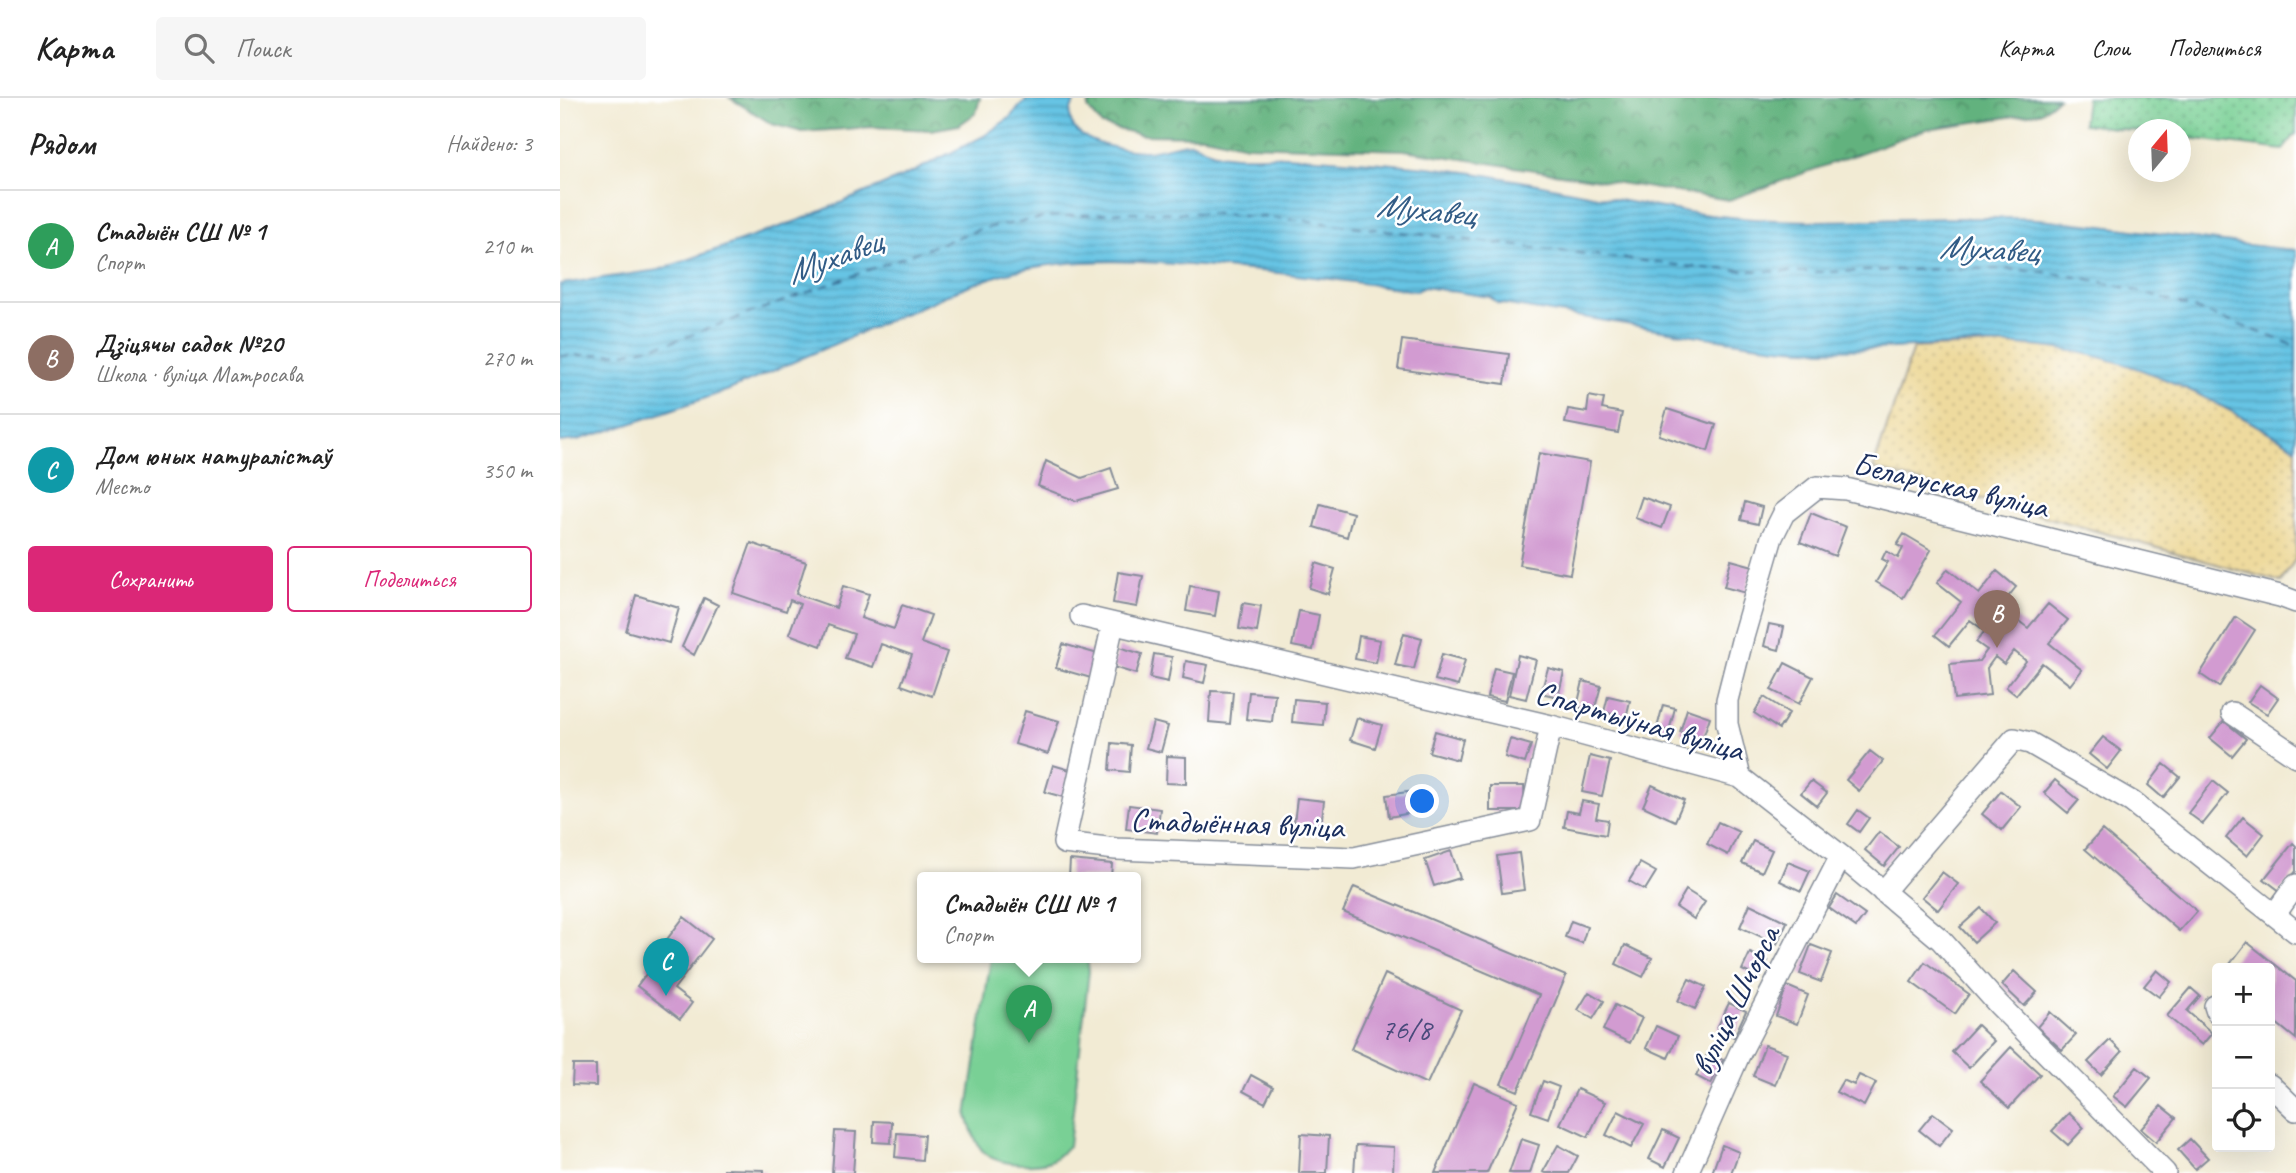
<!DOCTYPE html>
<html lang="ru">
<head>
<meta charset="utf-8">
<style>
	:root { --surface:#fff; --page:#f6f6f6; --text:#222; --muted:#767676; --line:#e0e0e0; --accent:#db2777 }
	body { margin:0; font-family:Caveat,sans-serif; background:var(--page); color:var(--text) }
	.controls { position:absolute; right:21px; bottom:21px; display:grid; overflow:hidden; border-radius:7px; box-shadow:0 7px 28px #0002 }
	.controls button { width:63px; height:63px; display:grid; place-items:center; padding:0; border:0; border-bottom:2px solid var(--line); background:var(--surface); color:var(--text); font:35px sans-serif }
	.compass { position:absolute; left:1568px; top:21px; width:63px; height:63px; border-radius:50%; background:var(--surface); box-shadow:0 7px 28px #0002; rotate:19deg }
	.you { position:absolute; left:863px; top:704px; width:24px; height:24px; margin:-18px; border:5px solid #fff; border-radius:50%; background:#1a73e8; box-shadow:0 0 0 10px #1a73e833 }
	.badge { display:grid; place-items:center; width:46px; height:46px; border-radius:50%; background:var(--accent); color:#fff; font-size:23px; font-weight:700 }
	.pin { position:absolute; translate:-50% -58px; filter:drop-shadow(0 2px 4px #0008) }
	.pin::after { content:''; position:absolute; top:37px; width:24px; height:21px; background:inherit; clip-path:polygon(0 0,100% 0,50% 100%) }
	.popup { position:absolute; left:357px; top:774px; width:224px; height:91px; box-sizing:border-box; display:grid; place-content:center; border-radius:7px; background:var(--surface); filter:drop-shadow(0 2px 5px #0005); font-size:23px; white-space:nowrap; color:var(--muted) }
	.popup b { font-size:26px; color:var(--text) }
	.popup::after { content:''; position:absolute; left:50%; top:100%; margin-left:-14px; border:14px solid transparent; border-top-color:var(--surface) }
	.list { margin:0; padding:0; list-style:none }
	h2 { display:flex; justify-content:space-between; align-items:center; height:91px; margin:0; padding:0 28px; font-size:30px }
	h2 small { font-size:23px; font-weight:400; color:var(--muted) }
	.list li { display:grid; grid-template-columns:46px 1fr auto; gap:21px; align-items:center; box-sizing:border-box; height:112px; padding:0 28px; border-top:2px solid var(--line) }
	.list b { display:block; font-size:26px; white-space:nowrap }
	.list p { margin:0; font-size:23px; white-space:nowrap; color:var(--muted) }
	.list em { font-size:23px; font-style:normal; color:var(--muted) }
	.actions { display:flex; gap:14px; padding:21px 28px }
	.actions a { flex:1; padding:16px 0; border:2px solid var(--accent); border-radius:7px; text-align:center; font-size:24px; color:var(--accent) }
	.actions .main { background:var(--accent); color:#fff }
	.icon { flex:none; width:38px; height:38px; fill:none; stroke:currentColor; stroke-width:2; stroke-linecap:round; stroke-linejoin:round }
	.map { position:relative; flex:none; width:1736px; height:1075px; overflow:hidden }
	header { display:flex; align-items:center; gap:42px; box-sizing:border-box; height:98px; padding:0 35px; background:var(--surface); border-bottom:2px solid var(--line) }
	header strong { font-size:33px }
	nav { display:flex; gap:38px; margin-inline-start:auto; font-size:24px }
	.search { width:490px; height:63px; background:var(--page); display:flex; align-items:center; gap:18px; box-sizing:border-box; padding:0 24px; border-radius:7px; color:var(--muted); font-size:26px }
	main { display:flex }
	aside { flex:1; background:var(--surface) }
	.map>svg:first-child { display:block }
	.grass { fill:#79d095; stroke:#4a807a; stroke-width:2 }
	.forest { fill:url(#forest-crowns); stroke:#3e706e; stroke-width:2 }
	.sand { fill:url(#sand-dots); stroke:#84847e; stroke-width:2 }
	.park { fill:url(#park-dots); stroke:#4a807a; stroke-width:2 }
	.water { fill:url(#water-rules); stroke:#407aa1; stroke-width:2 }
	.lines { fill:none; stroke-linecap:round; stroke-linejoin:round }
	.ferry { stroke:#325c86; stroke-width:2; stroke-dasharray:9 7; stroke-linecap:butt }
	.building { fill:#d29bd1 }
	.minor-casing { stroke:#868d99; stroke-width:24 }
	.minor { stroke:#fff; stroke-width:21 }
	.labels { text-anchor:middle; stroke-width:5; stroke-linejoin:round; paint-order:stroke }
	.number-label { font-size:30px; fill:#494a7b }
	.street-label { font-size:33px; fill:#1b2f5e; stroke:#fff }
	.water-label { font-size:35px; font-style:italic; fill:#325c86; stroke:#fff }
</style>
</head>
<body>
<header>
<strong>Карта</strong>
<div class="search"><svg class="icon" aria-label="search" viewBox="0 0 24 24"><circle cx="10" cy="10" r="6"/><path d="M15 15l6 6"/></svg>Поиск</div>
<nav><a>Карта</a><a>Слои</a><a>Поделиться</a></nav>
</header>
<main>
<aside>
<h2>Рядом<small>Найдено: 3</small></h2>
<ul class="list">
<li><span class="badge" style="background:#2e9e5b">A</span><div><b>Стадыён СШ № 1</b><p>Спорт</p></div><em>210 m</em></li>
<li><span class="badge" style="background:#8d6e63">B</span><div><b>Дзіцячы садок №20</b><p>Школа · вуліца Матросава</p></div><em>270 m</em></li>
<li><span class="badge" style="background:#0f9aa8">C</span><div><b>Дом юных натуралістаў</b><p>Место</p></div><em>350 m</em></li>
</ul>
<div class="actions"><a class="main">Сохранить</a><a>Поделиться</a></div>
</aside>
<div class="map">
<svg width="1736" height="1075" viewBox="0 0 1736 1075">
	<defs>
		<pattern id="forest-crowns" width="20" height="18" patternUnits="userSpaceOnUse" patternTransform="scale(1.75)"><rect width="20" height="18" fill="#62b27e"/><path d="M2 6a3 3 0 1 1 6 0M12 15a3 3 0 1 1 6 0" fill="none" stroke="#50916a"/></pattern>
		<pattern id="sand-dots" width="8" height="8" patternUnits="userSpaceOnUse" patternTransform="scale(1.75)"><rect width="8" height="8" fill="#eeda9e"/><path d="M2 2h.1M6 6h.1" fill="none" stroke="#ccbb8a" stroke-width="1.8" stroke-linecap="round"/></pattern>
		<pattern id="park-dots" width="8" height="8" patternUnits="userSpaceOnUse" patternTransform="scale(1.75)"><rect width="8" height="8" fill="#79d095"/><path d="M2 2h.1M6 6h.1" fill="none" stroke="#62a97d" stroke-width="1.8" stroke-linecap="round"/></pattern>
		<pattern id="water-rules" width="6" height="5" patternUnits="userSpaceOnUse" patternTransform="scale(1.75)"><rect width="6" height="5" fill="#66c4e4"/><path d="M0 2.5h6" fill="none" stroke="#53a0bc"/></pattern>
	</defs>
	<rect width="100%" height="100%" fill="#fff"/>
	<filter id="ink" filterUnits="userSpaceOnUse"><feTurbulence type="fractalNoise" baseFrequency=".0143" numOctaves="2"/><feDisplacementMap in="SourceGraphic" scale="14" xChannelSelector="R" yChannelSelector="G"/><feConvolveMatrix kernelMatrix="1 2 1 2 8 2 1 2 1" color-interpolation-filters="sRGB"/></filter>
	<filter id="wash" filterUnits="userSpaceOnUse"><feTurbulence type="fractalNoise" baseFrequency=".00686" numOctaves="4" result="noise"/><feDisplacementMap in="SourceGraphic" scale="28" xChannelSelector="R" yChannelSelector="G"/><feGaussianBlur stdDeviation="1.57" result="paint"/><feColorMatrix in="noise" values="0 0 0 0 0 0 0 0 0 0 0 0 0 0 0 0 0 1.4 0 .05"/><feComposite in="paint" operator="in"/></filter>
	<g filter="url(#wash)">
		<rect width="100%" height="100%" fill="#f2ebd4"/>
		<path class="grass" d="M431,859H527L529,873L509,1048C504,1052 498,1059 492,1062C477,1069 440,1067 427,1057C416,1049 411,1030 407,1018Z"/>
		<path class="forest" d="M170,0H420L416,15L399,27L371,32L313,29L242,34L212,26Z
			M531,0H1498L1482,14L1367,31L1169,102L844,52L687,47L644,38L582,37L542,27L528,10Z"/>
		<path class="sand" d="M1443,246C1467,248 1493,248 1517,253C1597,270 1666,309 1736,350V460L1721,484L1313,371L1353,250Z"/>
		<path class="park" d="M1526,0H1736V36L1723,52L1621,39L1620,32H1578V33L1523,26Z"/>
		<path class="water" d="M468,0H517C489,40 555,52 583,53C598,54 622,43 633,45C641,47 648,54 656,55C678,61 704,57 727,58C782,62 837,65 892,72C985,84 1076,110 1169,119C1271,129 1374,116 1476,121C1495,122 1514,125 1533,127C1601,135 1668,146 1736,152V350C1657,303 1576,258 1483,249C1399,240 1314,257 1230,250C1191,247 1153,240 1115,234C1055,224 996,215 937,205L930,199L864,189L856,193C792,183 729,175 665,170C594,164 521,157 451,174C437,177 423,183 410,187L169,292L61,329L17,342L0,344V186L99,172L245,120L349,76L424,38L449,20Z"/>
		<g class="lines">
			<path class="ferry" d="M0,258L64,255L112,244L420,131L489,119L565,114L648,115L749,123L1142,170C1197,174 1252,175 1307,173C1365,172 1424,168 1482,174C1568,183 1655,218 1736,248"/>
		</g>
		<g id="blocks">
			<path class="building" d="M842,242L949,256L945,286L838,271Z
				M1029,298L1044,301L1042,311L1062,315L1058,335L1005,325L1008,311L1027,314Z
				M1107,311L1156,327L1148,353L1099,337Z
				M979,355L1030,364L1010,476L959,467Z
				M486,363L522,380L551,370L558,391L516,403L478,388Z
				M1082,399L1110,409L1102,430L1075,420Z
				M1185,404L1202,409L1198,426L1181,422Z
				M760,406L793,415L787,439L754,429Z
				M1251,415L1286,429L1275,458L1240,444Z
				M1344,436L1371,452L1343,500L1316,484L1328,464L1322,461L1326,453L1338,460L1343,450L1337,447Z
				M191,445L246,464L236,496L276,510L283,488L309,496L301,520L334,531L342,507L371,517L361,545L387,554L372,598L341,587L352,557L321,546L313,569L285,560L294,536L268,527L261,548L229,536L240,506L230,502L226,513L173,495Z
				M1171,462L1193,468L1186,495L1164,489Z
				M756,465L775,471L768,496L749,490Z
				M1388,471L1419,496L1437,473L1456,489L1440,509L1468,530L1488,506L1508,522L1489,545L1522,572L1510,587L1482,565L1456,597L1446,589L1466,563L1454,553L1444,566L1435,559L1427,570L1430,597L1394,601L1390,566L1419,563L1427,552L1416,544L1425,533L1410,522L1389,548L1375,537L1401,504L1377,485Z
				M558,474L583,478L577,509L553,505Z
				M630,488L659,493L655,518L626,513Z
				M76,497L119,510L109,545L66,533Z
				M144,500L158,507L134,557L122,549Z
				M683,505L701,508L697,534L679,531Z
				M739,513L759,517L753,552L732,548Z
				M1676,519L1695,532L1659,589L1640,576Z
				M1209,526L1224,529L1219,552L1204,548Z
				M844,535L862,540L854,571L835,567Z
				M799,538L820,542L816,565L795,561Z
				M503,546L538,556L531,580L496,570Z
				M559,549L582,556L576,576L553,569Z
				M594,556L612,559L608,584L590,580Z
				M882,556L905,562L898,588L875,582Z
				M958,557L976,562L966,601L949,597Z
				M626,563L648,567L644,585L623,580Z
				M1225,565L1253,579L1239,606L1211,592Z
				M934,570L952,574L945,603L927,599Z
				M988,570L1004,574L998,599L981,595Z
				M1023,583L1041,588L1034,613L1017,609Z
				M1700,587L1718,600L1707,616L1688,604Z
				M651,593L673,594L670,626L649,624Z
				M689,594L715,596L712,624L686,621Z
				M1048,598L1070,603L1066,620L1044,614Z
				M1204,599L1229,615L1219,631L1194,615Z
				M734,601L765,604L763,627L732,624Z
				M1103,607L1115,610L1109,633L1097,630Z
				M1127,611L1150,619L1142,642L1120,634Z
				M465,613L499,623L488,656L455,646Z
				M797,620L822,627L815,650L790,642Z
				M1664,623L1686,641L1672,658L1650,640Z
				M593,624L608,628L601,654L586,650Z
				M875,633L903,641L898,662L869,654Z
				M1543,639L1561,653L1547,671L1529,656Z
				M950,641L971,647L965,665L945,659Z
				M552,645L571,647L569,674L550,672Z
				M1310,653L1323,663L1299,693L1286,682Z
				M607,658L626,659V686L606,685Z
				M1030,658L1050,663L1042,698L1022,694Z
				M1604,666L1620,679L1603,700L1588,687Z
				M493,667L510,672L503,699L485,694Z
				M1495,682L1519,702L1508,715L1484,695Z
				M1251,683L1267,695L1257,708L1241,695Z
				M1653,683L1668,695L1643,726L1628,715Z
				M1092,687L1124,702L1115,723L1083,708Z
				M930,688H964L965,713H930Z
				M1441,693L1461,709L1442,732L1422,716Z
				M848,694L851,715L829,719L826,697Z
				M737,700L764,703L761,728L734,725Z
				M1022,703L1039,706L1036,720L1048,722L1046,737L1004,729L1007,713L1019,715Z
				M569,707L600,711L597,735L566,731Z
				M1298,712L1309,720L1299,734L1288,726Z
				M1683,719L1704,736L1687,758L1666,740Z
				M1158,724L1179,734L1168,757L1147,746Z
				M1542,732L1637,813L1619,833L1525,751Z
				M1319,734L1339,749L1324,768L1305,752Z
				M1193,743L1212,752L1202,774L1182,765Z
				M1733,745L1736,748V773L1720,793L1704,781Z
				M891,753L900,780L874,788L865,762Z
				M959,755L964,792L942,795L937,758Z
				M510,762L552,766L551,779H509Z
				M1228,764L1250,773L1241,793L1220,783Z
				M1080,765L1096,774L1085,792L1069,783Z
				M1382,774L1398,786L1378,812L1362,799Z
				M794,789L1006,878L958,993L941,986L979,897L783,814Z
				M1126,792L1145,804L1134,821L1116,809Z
				M1277,797L1305,817L1296,829L1269,810Z
				M1190,806L1227,824L1217,846L1180,829Z
				M1421,810L1435,825L1414,844L1400,829Z
				M124,819L152,841L114,891L132,905L120,921L77,888L89,872L86,869Z
				M1011,823L1027,829L1022,845L1005,839Z
				M1687,844L1736,883V941L1710,920V870H1667Z
				M1065,847L1092,860L1083,879L1056,866Z
				M1251,847L1272,855L1261,884L1240,876Z
				M1190,855L1208,863L1199,880L1182,872Z
				M1365,864L1409,896L1395,916L1351,884Z
				M1597,872L1611,884L1599,899L1584,888Z
				M1454,873L1477,894L1464,908L1442,887Z
				M825,876L901,912L867,986L791,951Z
				M1129,881L1146,889L1135,911L1118,903Z
				M1227,888L1248,897L1237,926L1216,918Z
				M1631,890L1640,898L1627,913L1652,935L1642,947L1607,918Z
				M1029,894L1044,903L1033,921L1018,912Z
				M1169,905L1186,913L1174,939L1157,930Z
				M1055,907L1082,920L1070,945L1043,932Z
				M1490,914L1516,937L1502,952L1477,929Z
				M1417,927L1434,943L1409,970L1392,954Z
				M1096,928L1118,938L1108,960L1086,950Z
				M1550,942L1562,954L1541,977L1528,964Z
				M1205,947L1227,955L1215,987L1193,978Z
				M1451,949L1480,976L1449,1010L1420,983Z
				M1148,955L1163,962L1151,986L1136,978Z
				M13,967H36V988L12,987Z
				M1577,969L1591,980L1567,1009L1553,998Z
				M691,977L713,989L705,1005L683,993Z
				M1299,977L1316,985L1304,1008L1276,994L1283,982L1294,987Z
				M983,983L999,989L988,1020L971,1014Z
				M914,985L958,1004L927,1075H875Z
				M1017,991L1045,1004L1028,1039L1000,1026Z
				M1601,1008L1616,1020L1596,1044L1581,1031Z
				M1058,1013L1084,1026L1071,1050L1046,1037Z
				M1373,1015L1393,1030L1379,1048L1359,1032Z
				M1509,1015L1524,1030L1508,1047L1492,1033Z
				M314,1023L332,1024L331,1045L313,1044Z
				M1103,1032L1119,1040L1105,1069L1089,1061Z
				M275,1033L296,1034L293,1075H272Z
				M337,1035L364,1037L362,1062L335,1059Z
				M741,1036L769,1038L767,1075H739Z
				M961,1041L979,1047L970,1075H949Z
				M1630,1041L1648,1060L1635,1071L1618,1052Z
				M796,1047L834,1049L833,1075H794Z
				M998,1047L1018,1058L1009,1075H986L983,1074Z
				M1162,1047L1179,1054L1171,1075H1152Z
				M164,1071L204,1072V1075H164Z"/>
		</g>
	</g>
	<g filter="url(#ink)">
		<use href="#blocks" fill-opacity="0" stroke="#868d99" stroke-width="2"/>
		<g class="lines">
			<g class="minor-casing">
				<path id="minor" d="M521,518L991,628L1180,679L1281,758L1381,842L1438,906L1605,1075
					M553,526L504,745L556,751L794,760L970,722L991,628
					M1672,615L1736,658
					M1180,679L1167,626V602L1183,539L1212,439L1224,415L1257,389L1286,391L1720,498L1736,504
					M1323,794L1454,641L1470,645L1572,704L1736,834
					M1715,816L1736,787
					M1655,908L1657,914
					M1710,987L1736,1012
					M1127,1075L1179,957L1281,758"/>
			</g>
			<use href="#minor" class="minor"/>
		</g>
	</g>
	<g class="labels">
		<g class="number-label">
			<text x="846" y="941">76/8</text>
		</g>
		<g class="street-label">
			<text transform="translate(1391 386) rotate(13)" y="12">Беларуская вуліца</text>
			<text transform="translate(1080 622) rotate(16)" y="12">Спартыўная вуліца</text>
			<text transform="translate(677 724) rotate(2)" y="12">Стадыённая вуліца</text>
			<text transform="translate(1174 902) rotate(-64)" y="12">вуліца Шчорса</text>
		</g>
		<g class="water-label">
			<text transform="translate(866 111) rotate(6)" y="12">Мухавец</text>
			<text transform="translate(1429 150) rotate(3)" y="12">Мухавец</text>
			<text transform="translate(274 158) rotate(-20)" y="12">Мухавец</text>
		</g>
	</g>
</svg>
<div class="controls">
<button>+</button>
<button>−</button>
<button><svg class="icon" aria-label="locate" viewBox="0 0 24 24"><circle cx="12" cy="12" r="6"/><path d="M12 2v4M12 18v4M2 12h4M18 12h4"/></svg></button>
</div>
<svg class="compass" viewBox="-18 -18 36 36"><path d="M0-13l5 13h-10z" fill="#e53935"/><path d="M0 13l5-13h-10z" fill="#767676"/></svg>
<div class="you"></div>
<div class="pin badge" style="left:469px;top:945px;background:#2e9e5b">A</div>
<div class="popup"><b>Стадыён СШ № 1</b>Спорт</div>
<div class="pin badge" style="left:1437px;top:550px;background:#8d6e63">B</div>
<div class="pin badge" style="left:106px;top:898px;background:#0f9aa8">C</div>
</div>
</main>
</body>
</html>
